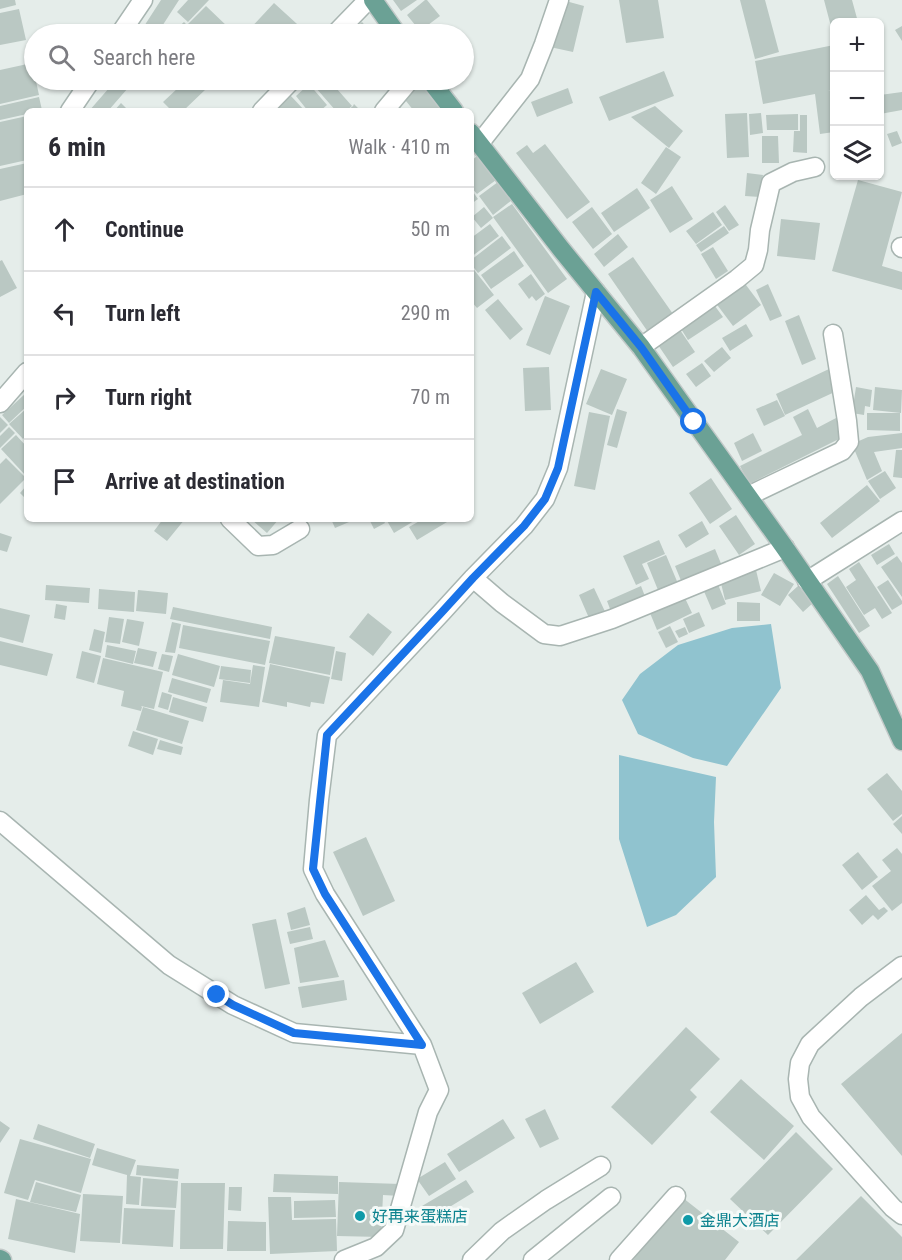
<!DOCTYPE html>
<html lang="en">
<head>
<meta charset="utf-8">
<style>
	:root { --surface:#fff; --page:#f2f2f3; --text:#2b2b33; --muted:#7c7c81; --line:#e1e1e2 }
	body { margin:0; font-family:"Roboto Condensed","Noto Sans SC",sans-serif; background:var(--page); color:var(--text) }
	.controls { position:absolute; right:18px; top:18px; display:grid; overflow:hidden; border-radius:9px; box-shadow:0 2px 4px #0004 }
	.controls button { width:54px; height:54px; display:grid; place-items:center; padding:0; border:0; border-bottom:2px solid var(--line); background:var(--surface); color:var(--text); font:30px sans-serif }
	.stop { position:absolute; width:18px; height:18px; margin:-14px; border:4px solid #1a73e8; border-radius:50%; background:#fff }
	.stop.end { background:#1a73e8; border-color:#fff; box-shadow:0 2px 6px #0008 }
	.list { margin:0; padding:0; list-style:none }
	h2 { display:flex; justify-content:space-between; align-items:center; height:78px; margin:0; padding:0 24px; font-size:26px }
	h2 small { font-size:20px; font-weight:400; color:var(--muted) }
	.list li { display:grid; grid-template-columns:39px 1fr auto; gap:18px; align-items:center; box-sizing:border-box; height:84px; padding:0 24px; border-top:2px solid var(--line) }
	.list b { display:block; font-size:22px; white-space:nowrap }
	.list em { font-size:20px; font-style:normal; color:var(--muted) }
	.icon { flex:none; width:33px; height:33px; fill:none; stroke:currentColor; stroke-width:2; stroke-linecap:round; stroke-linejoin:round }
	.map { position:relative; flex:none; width:902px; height:1260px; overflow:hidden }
	.search { position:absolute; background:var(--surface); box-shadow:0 2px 4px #0004; left:24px; top:24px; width:450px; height:66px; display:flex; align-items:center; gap:15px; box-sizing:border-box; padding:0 21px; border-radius:33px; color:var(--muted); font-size:22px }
	.panel { position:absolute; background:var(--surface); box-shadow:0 2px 4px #0004; left:24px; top:108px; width:450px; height:414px; border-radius:9px }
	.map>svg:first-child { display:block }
	.water { fill:#90c3cf }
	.building { fill:#bac8c3 }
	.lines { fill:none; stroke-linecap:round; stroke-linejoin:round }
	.minor-casing { stroke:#a8b5b1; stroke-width:21 }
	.major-casing { stroke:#c2c9c8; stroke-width:21 }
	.minor { stroke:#fff; stroke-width:18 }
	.major { stroke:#6ba195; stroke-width:18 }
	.route { stroke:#1a73e8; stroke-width:8 }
	.culture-dot { fill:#0f9aa8; stroke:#f5faf8; stroke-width:2 }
	.labels { text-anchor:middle; stroke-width:6; stroke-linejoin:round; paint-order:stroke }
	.culture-label { font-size:16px; fill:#0d838f; stroke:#f5faf8; text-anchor:start }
</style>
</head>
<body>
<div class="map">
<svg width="902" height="1260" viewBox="0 0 902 1260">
	<rect width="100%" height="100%" fill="#e5edea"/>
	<path class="water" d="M771,624L781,688L727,766L693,758L638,734L622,700L640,674L678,645L732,628Z
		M619,755L716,777L714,822L716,877L676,915L647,927L619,839Z"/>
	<path class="building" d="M0,0H15L16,5L0,9Z
		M161,0H179L157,34H139Z
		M188,0H209L188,22L177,12Z
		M393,0H417L401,11Z
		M425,0H427L440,16L420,31L407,15Z
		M562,0L584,6L573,52L550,47Z
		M619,0H658L664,38L626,43Z
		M740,0H765L779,52L755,59Z
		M824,0H852L858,22H834V38Z
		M274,3L308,34H245Z
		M206,6L229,28L222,34H199L188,24Z
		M19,9L26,40L0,45V13Z
		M184,22L196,34H171Z
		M362,22L373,34H348Z
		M902,26V41L895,30Z
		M834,45V90L828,91H834V132L820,134L815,94L763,104L755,61Z
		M32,63L39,95L0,104V70Z
		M664,71L674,96L609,121L599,97Z
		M116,80H135L108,111H89Z
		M146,80H162L155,87Z
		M179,80H196L206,89L183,111H172L163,102L179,87L175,84Z
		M309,80H329L352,106L346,111H336Z
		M334,80H350L341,88Z
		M421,81L445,111H414L402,96Z
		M309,84L327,105L320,111H308L296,96Z
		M568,88L573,103L537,117L531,102Z
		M902,92V110L880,114V95Z
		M290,95L305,111H272Z
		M39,97L42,110L27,111V114L0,120V106Z
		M121,103L129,111H114Z
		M354,104L361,111H347L353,106Z
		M655,106L683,131L669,148L631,117Z
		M747,113L749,157L727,158L725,114Z
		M761,113L763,133L750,135L749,114Z
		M798,114V130H767L766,115Z
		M800,115H807V153L793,152L794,131H800Z
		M27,116V160L0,166V122Z
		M897,131L902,143L892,147L887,134Z
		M762,136H778L779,163H762Z
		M545,144L590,202L567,219L516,153L527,145L533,153Z
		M666,147L681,157L656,194L641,183Z
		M477,156L496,180L477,194L471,187V161Z
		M27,163V194L0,201V169Z
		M747,173L763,175L760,197L745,196Z
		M858,180L902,192L882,266L902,272V290L832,271Z
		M498,182L512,200L493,215L479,196Z
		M672,186L693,219L670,233L650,200Z
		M637,188L650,208L614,232L601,213Z
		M471,189L478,199L471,204Z
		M512,204L567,279L548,293L493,217Z
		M725,205L739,225L729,231L716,212Z
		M484,207L493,218L481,228L472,217Z
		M592,207L612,234L593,249L572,222Z
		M713,212L722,225L696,244L686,231Z
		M781,219L820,223L815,260L777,256Z
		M490,224L499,236L471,257V238Z
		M724,226L729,233L701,252L696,245Z
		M618,234L628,247L604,267L594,254Z
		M502,236L511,248L478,273L471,264V260Z
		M713,247L728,271L716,279L701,254Z
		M514,251L524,266L491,289L481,275Z
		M633,257L673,314L648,332L608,274Z
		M2,260L17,288L0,297V261Z
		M471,266L494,295L477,308L471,301Z
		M531,274L545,294L536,301L532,296L529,299L518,284Z
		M743,281L761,305L733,326L715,302Z
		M768,284L782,316L770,321L756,290Z
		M545,296L570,306L550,355L526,345Z
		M498,299L523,329L510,340L485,310Z
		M712,302L723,317L688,340L678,324Z
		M799,315L816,359L802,365L785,321Z
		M676,324L695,352L673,367L654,339Z
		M746,324L753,336L730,351L722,338Z
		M722,347L731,358L714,372L704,361Z
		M702,363L711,376L696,387L686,374Z
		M549,367L551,410L525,411L523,368Z
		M601,369L627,379L612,415L586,404Z
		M829,369L839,390L785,415L776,394Z
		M856,387L872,390L870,407L865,406L864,415L852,413Z
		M875,387L902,390L901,413L873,410Z
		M25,394L27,396V406L9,423L2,415Z
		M777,400L785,416L764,426L756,409Z
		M27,408V435L23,439L9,424Z
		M617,409L627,412L617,448L607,445Z
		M808,409L817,428L836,418L845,436L749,484L740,466L802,435L793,417Z
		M589,412L610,416L595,490L574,486Z
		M867,413H900V431L867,430Z
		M0,417L8,425L0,433Z
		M9,427L15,433L0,448V436Z
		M753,433L762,451L742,461L734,443Z
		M902,433V448L874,452L882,471L867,480L852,444L868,437Z
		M16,435L27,447V477L1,449Z
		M896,450H902V478L893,477Z
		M6,458L26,478L0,504V464Z
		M885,471L896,488L880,499L868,481Z
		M711,478L732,509L710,524L689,493Z
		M27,485V500L20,493Z
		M867,485L880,501L832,538L820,523Z
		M736,515L755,544L739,555L719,526Z
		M163,519H185L167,541L154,531Z
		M251,519H279L267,533Z
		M331,519H356L335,528Z
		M369,519H383L385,523L374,529Z
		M386,519H413L414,521L394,533Z
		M423,519H452L417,540L409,527Z
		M702,521L709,534L686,548L678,535Z
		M0,533L12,537L7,552L0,550Z
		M659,540L665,554L642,564L649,579L636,585L623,556Z
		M889,544L895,554L877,565L871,555Z
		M715,549L722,566L682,583L675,566Z
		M666,555L679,586L660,595L647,563Z
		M897,556L902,563V597L881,567Z
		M859,562L892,613L882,619L875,608L864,615L846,587L856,580L849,569Z
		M756,570L761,591L725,600L720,579Z
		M774,573L794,584L780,606L761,595Z
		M838,576L870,626L859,633L827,584Z
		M888,580L902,601V604L892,610L877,587Z
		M717,582L726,604L712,610L703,589Z
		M46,585L90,588L89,603L45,600Z
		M641,586L646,599L612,614L607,601Z
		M798,586L813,603L803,612L788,595Z
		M594,588L608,618L592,625L579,595Z
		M99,589L135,592L134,612L98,609Z
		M138,590L168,593L166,614L136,611Z
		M684,596L692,613L657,630L650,613Z
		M737,602L760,603V621H737Z
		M56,604L67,606L65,620L54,618Z
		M173,607L272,627L270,639L170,619Z
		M0,608L30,615L23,643L0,637Z
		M699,612L705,626L689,633L683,619Z
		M368,613L392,632L373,656L349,637Z
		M109,617L124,619L120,644L105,642Z
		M127,619L144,622L139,646L122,642Z
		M172,622L181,624L175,653L165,652Z
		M183,625L270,641L265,665L179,648Z
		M670,626L678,642L666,648L658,632Z
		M685,627L688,634L679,638L675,631Z
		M94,629L105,632L101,653L89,650Z
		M275,636L335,647L330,675L269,663Z
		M0,641L53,654L47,676L0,665Z
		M107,645L136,651L133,664L105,657Z
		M138,648L157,652L153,667L134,663Z
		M82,651L101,656L94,683L76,678Z
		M336,651L346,653L342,681L331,679Z
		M162,654L173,656L169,672L158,669Z
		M178,654L220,666L214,687L172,675Z
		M103,658L163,672L154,709L141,706L142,707L141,711L121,706L124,691L97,684Z
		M270,664L330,677L324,704L311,702L310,707L287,702V707L262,702Z
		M253,665L265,667L259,707L220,702L223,680L250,684Z
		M221,666L251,670L250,683L219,679Z
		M172,678L211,689L207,703L168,692Z
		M162,692L172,695L168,710L158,707Z
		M173,697L207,707L203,722L169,712Z
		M143,707L189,721L182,744L136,730Z
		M133,731L158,739L153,755L128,746Z
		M160,740L183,747L181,755L157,749Z
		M887,773L902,791V814L893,821L867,789Z
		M902,816V834L893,824Z
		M366,837L395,901L363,916L333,852Z
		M897,848L902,854V903L892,911L872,886L891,871L882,860Z
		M858,852L878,877L862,890L842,865Z
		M866,895L879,910L884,907L888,911L878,920L873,915L862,925L849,910Z
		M305,907L310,925L291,930L287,913Z
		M276,919L290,984L265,989L252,924Z
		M310,927L313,939L290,944L287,932Z
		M325,940L339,977L300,983L294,948Z
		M576,962L594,992L540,1024L522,993Z
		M344,980L347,1000L302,1008L298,987Z
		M686,1027L720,1059L690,1090L697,1097L652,1145L611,1107Z
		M902,1033V1156L841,1084Z
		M741,1079L794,1126L764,1160L710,1112Z
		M545,1109L559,1139L540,1148L525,1119Z
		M503,1119L515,1138L459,1172L447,1154Z
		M0,1121L10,1128L0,1143Z
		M38,1124L95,1144L90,1158L33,1139Z
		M796,1132L833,1169L768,1235L730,1199Z
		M20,1139L91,1159L81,1193L35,1180L28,1200L4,1193Z
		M97,1148L136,1160L130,1176L141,1177L139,1205L126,1204L127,1175L92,1165Z
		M445,1162L456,1179L429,1196L417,1179Z
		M137,1165L179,1169L178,1179L136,1175Z
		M274,1174L338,1176V1194L273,1192Z
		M143,1178L178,1181L176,1208L141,1206Z
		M466,1180L474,1192L430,1219L422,1206Z
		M36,1182L81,1195L76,1212L30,1202Z
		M339,1182L401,1184L400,1196L383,1195L381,1237L337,1236Z
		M181,1183H225L223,1249H180Z
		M229,1187H242L241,1211L228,1210Z
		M83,1194L123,1196L120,1243L80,1241Z
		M861,1196L902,1237V1260H796Z
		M268,1197H291L292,1220L336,1219L337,1251L270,1254Z
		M683,1198L739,1242L725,1260H633Z
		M16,1199L80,1214L75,1253L8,1239Z
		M335,1200L336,1217L294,1218V1201Z
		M124,1208L175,1210L173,1247L122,1244Z
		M228,1221L266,1222V1251H227Z"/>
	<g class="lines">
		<g class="minor-casing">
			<path id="minor" d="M120,34L143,0
				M335,34L368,0
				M70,111L91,80
				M262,111L292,80
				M384,111L410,80
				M479,144L530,79L544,44L559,0
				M901,247L902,248
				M641,347L737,279L754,265L758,250L760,230L771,183L793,172L815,167
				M0,403L27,372
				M748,496L842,451L849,442L847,421L833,334
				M230,519L258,546L273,545L300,529
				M473,578L502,603L544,634L560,636L612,619L785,548
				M807,581L902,521
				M0,821L169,965L233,1005L294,1033L422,1045
				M902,966L861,997L810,1044L800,1063L798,1079L800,1097L811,1117L893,1208L902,1215
				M344,1260L376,1247L394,1230L428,1112L439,1090L422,1045L325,894L313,869L319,800L327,735L442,612L473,578L524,526L545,499L558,468L596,292
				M472,1260L502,1231L546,1200L601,1166
				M533,1260L611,1197
				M619,1260L676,1196"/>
		</g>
		<g class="major-casing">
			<path id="major" d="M373,0L397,34
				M430,80L454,111
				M471,133L561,249L641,347L785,548L870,671L902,741
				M0,1259L2,1260"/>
		</g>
		<use href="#minor" class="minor"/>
		<use href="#major" class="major"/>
	</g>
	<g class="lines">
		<path class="route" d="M217,995L233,1005L294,1033L422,1045L325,894L313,869L327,735L442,612L473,578L524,526L545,499L558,468L596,292L641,347L694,422"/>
	</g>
	<g class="culture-dot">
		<circle cx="360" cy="1216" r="6"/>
		<circle cx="688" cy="1220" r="6"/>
	</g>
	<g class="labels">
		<g class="culture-label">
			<text x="372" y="1222">好再来蛋糕店</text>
			<text x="700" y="1226">金鼎大酒店</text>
		</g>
	</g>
</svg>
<div class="controls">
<button>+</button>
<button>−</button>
<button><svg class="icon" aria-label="layers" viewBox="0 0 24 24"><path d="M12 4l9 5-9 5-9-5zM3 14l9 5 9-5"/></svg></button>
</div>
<div class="stop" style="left:694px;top:422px"></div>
<div class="stop end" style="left:217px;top:995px"></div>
<div class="search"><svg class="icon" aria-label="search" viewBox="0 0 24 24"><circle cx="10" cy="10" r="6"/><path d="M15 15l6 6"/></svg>Search here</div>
<section class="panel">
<h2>6 min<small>Walk · 410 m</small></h2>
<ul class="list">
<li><svg class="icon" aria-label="ahead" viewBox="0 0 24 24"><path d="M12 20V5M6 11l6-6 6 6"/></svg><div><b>Continue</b></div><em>50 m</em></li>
<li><svg class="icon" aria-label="left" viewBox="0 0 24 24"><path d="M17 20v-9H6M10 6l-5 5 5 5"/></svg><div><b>Turn left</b></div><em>290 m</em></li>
<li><svg class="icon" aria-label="right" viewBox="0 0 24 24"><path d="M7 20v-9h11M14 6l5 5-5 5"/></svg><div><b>Turn right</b></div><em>70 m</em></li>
<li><svg class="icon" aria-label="arrive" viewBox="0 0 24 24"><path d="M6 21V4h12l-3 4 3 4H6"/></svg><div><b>Arrive at destination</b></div></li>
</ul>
</section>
</div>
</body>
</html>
